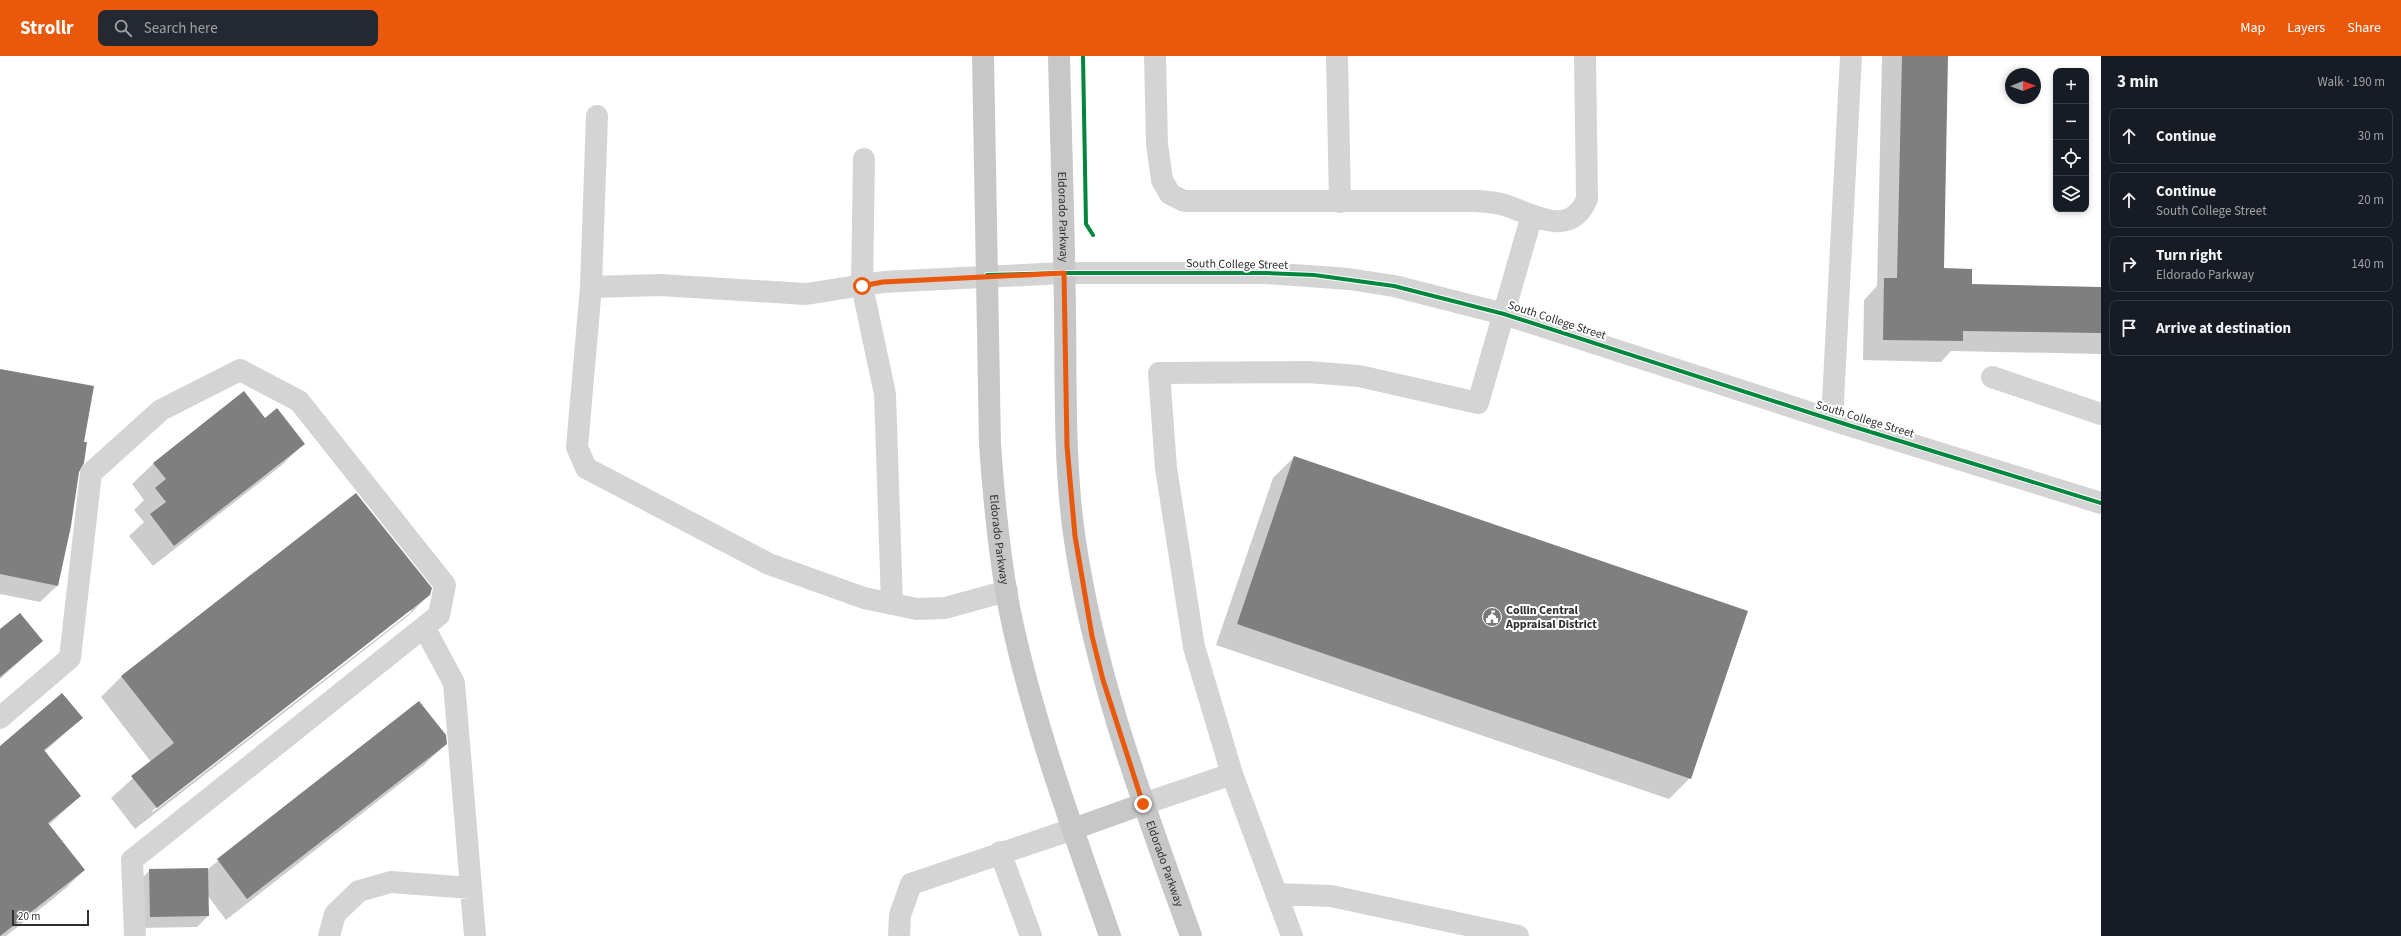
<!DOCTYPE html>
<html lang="en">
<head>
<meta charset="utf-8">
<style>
	:root { --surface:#171b24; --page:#242831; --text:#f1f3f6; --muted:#9ea1a6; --line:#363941; --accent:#ea580c }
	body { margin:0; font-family:"Source Sans 3",sans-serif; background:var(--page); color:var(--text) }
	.controls { position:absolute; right:12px; top:12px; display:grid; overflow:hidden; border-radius:8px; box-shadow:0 2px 6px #0003 }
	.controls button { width:36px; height:36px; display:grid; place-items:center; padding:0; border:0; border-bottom:1px solid var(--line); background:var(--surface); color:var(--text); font:20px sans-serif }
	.compass { position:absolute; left:2005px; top:12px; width:36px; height:36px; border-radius:50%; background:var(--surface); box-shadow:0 2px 6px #0003; rotate:89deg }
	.scale { position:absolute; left:12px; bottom:10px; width:77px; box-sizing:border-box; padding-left:4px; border:2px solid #2f2f2f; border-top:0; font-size:11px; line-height:14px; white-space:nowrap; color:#2f2f2f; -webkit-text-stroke:3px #fff; paint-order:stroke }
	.stop { position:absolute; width:12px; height:12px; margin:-9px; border:3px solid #ea580c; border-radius:50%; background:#fff }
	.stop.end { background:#ea580c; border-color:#fff; box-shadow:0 1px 4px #0008 }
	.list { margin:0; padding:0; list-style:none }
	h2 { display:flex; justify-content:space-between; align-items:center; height:52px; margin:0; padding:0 16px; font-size:17px }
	h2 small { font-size:13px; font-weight:400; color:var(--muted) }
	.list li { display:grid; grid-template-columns:26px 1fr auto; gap:12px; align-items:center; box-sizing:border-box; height:56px; margin:0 8px 8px; padding:0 8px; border:1px solid var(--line); border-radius:8px }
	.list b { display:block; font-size:15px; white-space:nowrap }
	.list p { margin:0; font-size:13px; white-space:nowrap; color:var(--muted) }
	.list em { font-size:13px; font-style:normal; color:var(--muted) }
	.icon { flex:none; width:22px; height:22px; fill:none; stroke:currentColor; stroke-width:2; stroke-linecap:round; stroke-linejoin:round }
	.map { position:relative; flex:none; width:2101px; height:880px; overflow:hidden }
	header { display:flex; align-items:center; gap:24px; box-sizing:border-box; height:56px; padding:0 20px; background:var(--accent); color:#fff }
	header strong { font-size:19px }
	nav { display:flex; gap:22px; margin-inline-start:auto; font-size:14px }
	.search { width:280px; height:36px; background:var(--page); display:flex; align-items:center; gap:10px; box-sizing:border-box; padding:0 14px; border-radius:8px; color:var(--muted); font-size:15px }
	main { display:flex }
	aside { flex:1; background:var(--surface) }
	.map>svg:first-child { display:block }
	.shadow { fill:#0003; fill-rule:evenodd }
	.building { fill:#7f7f7f }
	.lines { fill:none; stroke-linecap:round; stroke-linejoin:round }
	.minor { stroke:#d4d4d4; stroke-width:22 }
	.major { stroke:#c7c7c7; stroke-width:22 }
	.cycleway-casing { stroke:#fff; stroke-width:6 }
	.cycleway { stroke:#00873e; stroke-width:4 }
	.route { stroke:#ea580c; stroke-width:5 }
	.labels { text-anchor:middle; stroke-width:4; stroke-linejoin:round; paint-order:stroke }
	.street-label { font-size:12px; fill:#2f2f2f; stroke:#fff }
	.poi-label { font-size:12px; font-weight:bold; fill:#2f2f2f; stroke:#fff; text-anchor:start }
</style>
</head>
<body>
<header>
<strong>Strollr</strong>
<div class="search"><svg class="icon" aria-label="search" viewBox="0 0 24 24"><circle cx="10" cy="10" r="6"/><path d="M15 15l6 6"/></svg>Search here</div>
<nav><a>Map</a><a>Layers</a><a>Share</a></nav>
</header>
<main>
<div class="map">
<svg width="2101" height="880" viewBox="0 0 2101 880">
	<rect width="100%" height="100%" fill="#fff"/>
	<path class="shadow" d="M1882,0H1947L1943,213L1971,229L2101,232V298L1951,295L1941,306L1863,304L1864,244L1877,230Z
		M0,314L78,415L57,530L40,546L0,538Z
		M303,388L282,409L153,510L129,480L144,466L134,454L144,444L132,428L154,407Z
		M1294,401L1690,722L1669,743L1216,589L1273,422Z
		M429,539L408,560L135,773L111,742L151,706L101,641L122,620ZM411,553V556L153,756L152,755Z
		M0,575L42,585L0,623Z
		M419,646L446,688L424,709L226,864L208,840V860L197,871L139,872V825L150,814L208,813Z
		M82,662L44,696L80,740L49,769L84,814L65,833L6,880H0V691Z"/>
	<path class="building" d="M1902,0H1948L1944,212L1972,213V228L2101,231V277L1963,275V285L1883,284L1884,222H1897Z
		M0,313L94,330L84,386H87L84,407L79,416L71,470L58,530L0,518Z
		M244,335L265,362L277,352L305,388L174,490L150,458L166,446L155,432L166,423L153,407Z
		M1294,400L1748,555L1691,723L1237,568Z
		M356,437L432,532L430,539L157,752L131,720L174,687L121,620Z
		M20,557L43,585L0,621V573Z
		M62,637L83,662L44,694L81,740L48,767L85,814L0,880V690Z
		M419,645L446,679L447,688L247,843L217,803Z
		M208,812L209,860L150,861L149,813Z"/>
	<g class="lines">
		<path class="minor" d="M1155,0L1157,88L1162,124L1170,138L1184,145H1477C1485,146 1493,146 1501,148C1531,156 1569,185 1587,143L1585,0
			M1337,0L1340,146
			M864,103L862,230L885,338L892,547
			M591,231L597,60
			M1992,321L2101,358
			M1832,364L1851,0
			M1007,535L945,552L917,553L864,542L769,508L586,412L577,391L591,231L660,229L806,238L883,226L1064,217H1266L1349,223L1394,230L1504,258L1848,369L2101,447
			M424,571L454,627L475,880
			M0,662L70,602L91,417L161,354L240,314L299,345L445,529L439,559L132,804L135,880
			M1143,748L1232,718
			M1000,796L1031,880
			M1276,838L1331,840L1518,880
			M329,880L335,858L359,835L391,826L471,832
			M899,880L900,859L911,828L1073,773
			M1292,880L1232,718L1194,591L1166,412L1159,317L1308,316L1359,320L1478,347L1532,159"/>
		<g class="major">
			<path id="s1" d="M983,0L990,388C994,445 999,501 1010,556C1033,667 1073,773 1110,880"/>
			<path id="s2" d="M1059,0C1061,86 1064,171 1065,257C1066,331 1064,405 1074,478C1094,619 1143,747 1191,880"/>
			<path d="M1073,773L1143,748"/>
		</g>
		<g class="cycleway-casing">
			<path id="cycleway" d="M1083,0L1086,168L1093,179
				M987,219L1064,217H1266L1314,219L1394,230L1504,258L1848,369L2101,447"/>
		</g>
		<use href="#cycleway" class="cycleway"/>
	</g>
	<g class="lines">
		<path class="route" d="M862,230L883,226L1064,217L1067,390L1075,480L1092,580L1103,624L1143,748"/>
	</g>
	<defs>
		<g id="civic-disc" transform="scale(1)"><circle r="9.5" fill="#787878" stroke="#fff"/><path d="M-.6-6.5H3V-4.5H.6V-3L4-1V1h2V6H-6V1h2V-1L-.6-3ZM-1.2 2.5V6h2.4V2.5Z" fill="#fff"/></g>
	</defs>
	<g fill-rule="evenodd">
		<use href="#civic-disc" x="1492" y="561"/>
	</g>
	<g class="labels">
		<g class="street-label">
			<text dy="4" stroke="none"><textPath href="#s2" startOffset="161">Eldorado Parkway</textPath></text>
			<text transform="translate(1237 208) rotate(1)" y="4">South College Street</text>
			<text transform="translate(1557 264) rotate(18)" y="4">South College Street</text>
			<text transform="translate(1865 363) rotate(17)" y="4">South College Street</text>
			<text dy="4" stroke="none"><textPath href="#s1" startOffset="484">Eldorado Parkway</textPath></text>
			<text dy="4" stroke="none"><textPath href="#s2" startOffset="821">Eldorado Parkway</textPath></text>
		</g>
		<g class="poi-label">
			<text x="1506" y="558">Collin Central<tspan x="1506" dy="14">Appraisal District</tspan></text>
		</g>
	</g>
</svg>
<div class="controls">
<button>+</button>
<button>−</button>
<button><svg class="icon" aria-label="locate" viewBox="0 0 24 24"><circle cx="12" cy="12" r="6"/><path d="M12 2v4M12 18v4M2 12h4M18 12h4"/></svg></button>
<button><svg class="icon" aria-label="layers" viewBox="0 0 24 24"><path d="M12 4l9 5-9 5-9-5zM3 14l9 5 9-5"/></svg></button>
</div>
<svg class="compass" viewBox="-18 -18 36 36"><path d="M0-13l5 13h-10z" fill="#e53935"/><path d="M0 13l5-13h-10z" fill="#9ea1a6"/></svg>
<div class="scale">20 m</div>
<div class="stop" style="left:862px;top:230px"></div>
<div class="stop end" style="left:1143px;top:748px"></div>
</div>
<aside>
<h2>3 min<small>Walk · 190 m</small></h2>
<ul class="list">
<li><svg class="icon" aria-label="ahead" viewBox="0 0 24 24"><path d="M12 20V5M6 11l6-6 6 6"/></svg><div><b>Continue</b></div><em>30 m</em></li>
<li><svg class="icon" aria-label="ahead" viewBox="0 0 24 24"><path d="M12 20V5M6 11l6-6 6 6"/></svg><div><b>Continue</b><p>South College Street</p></div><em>20 m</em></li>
<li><svg class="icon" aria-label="right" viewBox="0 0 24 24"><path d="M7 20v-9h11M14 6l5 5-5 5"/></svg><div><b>Turn right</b><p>Eldorado Parkway</p></div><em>140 m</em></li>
<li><svg class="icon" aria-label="arrive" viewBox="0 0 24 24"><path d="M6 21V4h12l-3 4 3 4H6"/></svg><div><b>Arrive at destination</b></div></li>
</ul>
</aside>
</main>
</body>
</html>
